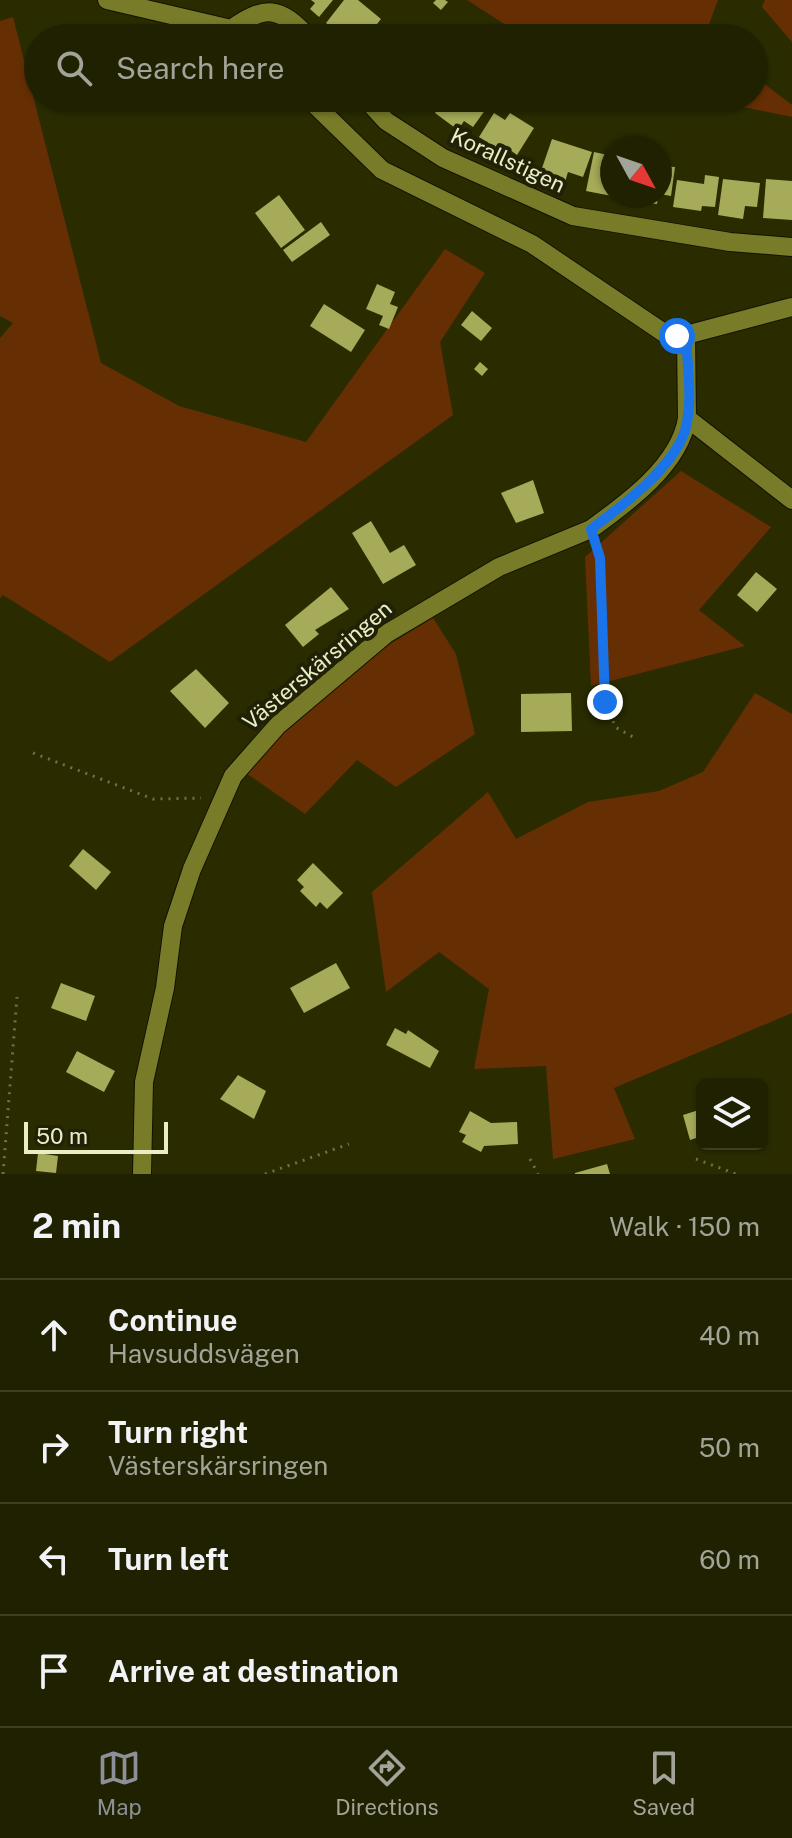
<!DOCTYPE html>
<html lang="en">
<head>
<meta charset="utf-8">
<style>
	:root { --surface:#202100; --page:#28290a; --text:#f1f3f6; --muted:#a2a399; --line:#3d3e22; --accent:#8c9099 }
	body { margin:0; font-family:"Public Sans",sans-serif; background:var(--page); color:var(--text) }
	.controls { position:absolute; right:24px; bottom:24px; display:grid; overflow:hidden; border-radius:12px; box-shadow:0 2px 6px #0004 }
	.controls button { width:72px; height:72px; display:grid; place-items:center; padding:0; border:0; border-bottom:2px solid var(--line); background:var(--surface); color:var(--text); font:40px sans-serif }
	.compass { position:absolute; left:600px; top:136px; width:72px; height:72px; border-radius:50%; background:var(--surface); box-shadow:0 2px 6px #0004; rotate:130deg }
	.scale { position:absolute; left:24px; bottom:20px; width:144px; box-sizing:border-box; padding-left:8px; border:4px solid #eaeec6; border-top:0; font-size:22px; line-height:28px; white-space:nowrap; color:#eaeec6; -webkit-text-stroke:6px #202107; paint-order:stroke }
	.stop { position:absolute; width:24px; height:24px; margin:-18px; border:6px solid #1a73e8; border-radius:50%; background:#fff }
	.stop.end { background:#1a73e8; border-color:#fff; box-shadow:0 2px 8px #0008 }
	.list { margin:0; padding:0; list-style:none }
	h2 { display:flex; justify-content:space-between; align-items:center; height:104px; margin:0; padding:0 32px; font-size:34px }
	h2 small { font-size:26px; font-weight:400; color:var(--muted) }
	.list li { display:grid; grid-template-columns:52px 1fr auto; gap:24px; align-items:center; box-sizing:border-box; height:112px; padding:0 32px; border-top:2px solid var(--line) }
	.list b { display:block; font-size:30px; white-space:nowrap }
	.list p { margin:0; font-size:26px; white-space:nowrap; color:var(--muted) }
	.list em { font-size:26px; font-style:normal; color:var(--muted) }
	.icon { flex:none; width:44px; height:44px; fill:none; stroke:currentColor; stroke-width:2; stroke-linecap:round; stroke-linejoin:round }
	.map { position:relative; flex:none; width:792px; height:1174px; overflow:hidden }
	.search { position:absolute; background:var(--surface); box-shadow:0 2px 6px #0004; left:24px; right:24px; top:24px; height:88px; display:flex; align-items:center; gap:20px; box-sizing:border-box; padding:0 28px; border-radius:44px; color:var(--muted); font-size:30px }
	.sheet { height:552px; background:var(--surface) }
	nav { display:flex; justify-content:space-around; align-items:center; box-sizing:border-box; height:112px; border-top:2px solid var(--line); background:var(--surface); font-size:22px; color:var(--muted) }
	nav a { display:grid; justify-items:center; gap:4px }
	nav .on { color:var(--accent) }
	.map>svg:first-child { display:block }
	.green { fill:#662f03 }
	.building { fill:#a5ab59 }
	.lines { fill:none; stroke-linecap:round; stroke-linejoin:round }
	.minor-casing { stroke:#121300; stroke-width:20 }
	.path { stroke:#6f7248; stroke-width:3; stroke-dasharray:2 6; stroke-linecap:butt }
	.minor { stroke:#787c29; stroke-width:18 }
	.route { stroke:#1a73e8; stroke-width:10 }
	.labels { text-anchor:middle; stroke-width:8; stroke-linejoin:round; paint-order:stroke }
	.street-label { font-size:22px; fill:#eaeec6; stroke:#202107 }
</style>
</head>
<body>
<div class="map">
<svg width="792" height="1174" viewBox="0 0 792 1174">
	<rect width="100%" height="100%" fill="#2a2c00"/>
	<path class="green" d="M467,0H718L704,38H526Z
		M765,0H792V42L762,7Z
		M13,17L101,363L179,406L306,442L445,249L485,273L440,342L453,415L110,662L3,595L0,598V338L13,323L0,316V21Z
		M754,76L792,105V117L700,98H754Z
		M681,471L771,527L699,610L745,646L591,686L585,557Z
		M433,618L456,654L475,734L396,787L357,760L305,814L246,773L302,712L357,664Z
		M755,693L792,714V1013L614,1088L635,1139L553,1159L546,1066L474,1069L489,989L439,952L386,992L372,892L488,792L516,839L588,802L659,791L703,772Z"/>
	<path class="building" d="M311,0H333L319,17L310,9L315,3Z
		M344,0H358L381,19L366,38L354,30L345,38L326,23Z
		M436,0H445L448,2L441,10L433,3Z
		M377,28L391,38H370Z
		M413,98H435L431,104Z
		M446,98H476L488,106L473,127L464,121L458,130L435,113Z
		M494,113L505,120L510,113L534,128L517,155L506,147L503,152L479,137Z
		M552,139L592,152L583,177L568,172L565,182L540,174Z
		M594,152L612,156V196L586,191Z
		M660,166L675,167L671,196L660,194Z
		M705,175L719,177L715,207L702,206L701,211L673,207L677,180L704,184Z
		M723,179L760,183L757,207L745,206L743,219L718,215Z
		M766,179L792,181V220L763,218Z
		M279,195L305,230L281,248L255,213Z
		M632,196H658L657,204L631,201Z
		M321,222L330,235L292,262L283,250Z
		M377,284L395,292L390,304L398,307L389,329L379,325L383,316L366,309Z
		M324,304L365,330L351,352L310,326Z
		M472,311L492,328L481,341L461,325Z
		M480,362L488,369L482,376L474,369Z
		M533,480L544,513L516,523L501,493Z
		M371,521L390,553L404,545L416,565L383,584L352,533Z
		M756,572L777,589L757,612L737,595Z
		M331,587L349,609L315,630L319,634L303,647L285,625Z
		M196,669L229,703L205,728L170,691Z
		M571,693L572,731L521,732V694Z
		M83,849L111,872L96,890L69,866Z
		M313,863L343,893L327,909L320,902L316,907L300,891L304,887L297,880Z
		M336,963L350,988L304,1013L290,988Z
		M61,983L95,996L86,1021L51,1008Z
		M395,1028L406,1034L408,1030L439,1051L430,1068L386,1045Z
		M77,1051L115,1071L104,1092L66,1072Z
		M238,1075L266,1091L254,1119L220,1099Z
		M702,1109V1136L690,1140L683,1115Z
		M470,1111L491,1123L517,1122L518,1144L484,1146L481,1152L462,1142L466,1135L459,1132Z
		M38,1153L58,1156L56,1173L36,1171Z
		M607,1164L610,1174H575V1173Z"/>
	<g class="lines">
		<g class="minor-casing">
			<path id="minor" d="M107,0L231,29L242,38
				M231,29C265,5 280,6 309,38
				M308,98L382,170L532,244L667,335H686L792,307
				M365,98L386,121L443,158L573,216L730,242L792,247
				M686,335L687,418L792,500
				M142,1174L144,1082L165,988L173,926L192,869L233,776L278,725L386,634L499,567L591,529C627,503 680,465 687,418"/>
		</g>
		<path class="path" d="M598,547L602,687L615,727L633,737
			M33,753L153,799L201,798
			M530,1159L538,1174
			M696,1159L736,1174
			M3,1174L17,997
			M265,1174L349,1144"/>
		<use href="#minor" class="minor"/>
	</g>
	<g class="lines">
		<path class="route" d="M605,702L600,558L591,529C621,507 677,465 686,427C693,398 687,364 686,335L677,336"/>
	</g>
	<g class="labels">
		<g class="street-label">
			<text transform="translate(508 160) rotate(25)" y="8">Korallstigen</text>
			<text transform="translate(317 665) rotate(-40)" y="8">Västerskärsringen</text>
		</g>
	</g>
</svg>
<div class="controls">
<button><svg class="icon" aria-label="layers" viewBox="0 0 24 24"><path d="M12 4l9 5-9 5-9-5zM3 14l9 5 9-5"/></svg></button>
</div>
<svg class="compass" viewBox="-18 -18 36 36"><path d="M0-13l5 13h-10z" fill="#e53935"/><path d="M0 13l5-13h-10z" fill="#a2a399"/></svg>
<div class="scale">50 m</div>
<div class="stop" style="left:677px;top:336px"></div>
<div class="stop end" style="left:605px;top:702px"></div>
<div class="search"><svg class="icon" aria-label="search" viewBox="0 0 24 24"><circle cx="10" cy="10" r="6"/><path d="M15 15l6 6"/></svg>Search here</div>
</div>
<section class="sheet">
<h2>2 min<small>Walk · 150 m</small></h2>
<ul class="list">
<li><svg class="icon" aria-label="ahead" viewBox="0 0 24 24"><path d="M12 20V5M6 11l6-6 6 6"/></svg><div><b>Continue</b><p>Havsuddsvägen</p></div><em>40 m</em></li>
<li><svg class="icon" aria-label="right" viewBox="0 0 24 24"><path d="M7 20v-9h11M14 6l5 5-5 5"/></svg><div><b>Turn right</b><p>Västerskärsringen</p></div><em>50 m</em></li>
<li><svg class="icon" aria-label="left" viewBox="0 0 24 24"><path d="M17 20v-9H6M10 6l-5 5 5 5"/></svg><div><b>Turn left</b></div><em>60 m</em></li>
<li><svg class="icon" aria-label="arrive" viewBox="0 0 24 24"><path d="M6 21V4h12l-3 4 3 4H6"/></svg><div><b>Arrive at destination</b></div></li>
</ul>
</section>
<nav>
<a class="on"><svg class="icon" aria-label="map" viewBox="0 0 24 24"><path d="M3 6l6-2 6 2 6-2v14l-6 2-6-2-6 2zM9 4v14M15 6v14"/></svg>Map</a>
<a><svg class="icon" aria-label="directions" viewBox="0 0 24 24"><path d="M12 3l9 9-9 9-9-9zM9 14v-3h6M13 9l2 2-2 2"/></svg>Directions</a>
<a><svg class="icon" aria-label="saved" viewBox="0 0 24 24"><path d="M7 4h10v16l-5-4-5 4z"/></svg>Saved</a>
</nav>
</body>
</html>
